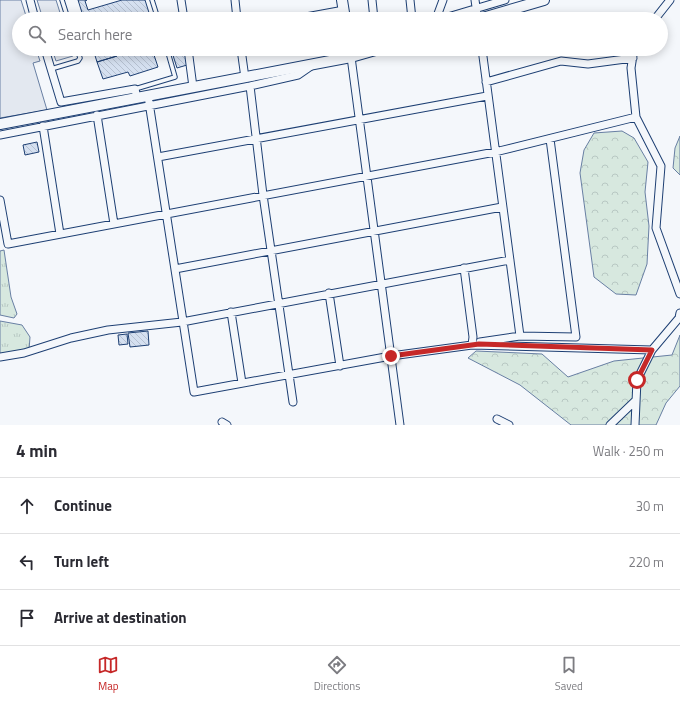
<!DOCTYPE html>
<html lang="en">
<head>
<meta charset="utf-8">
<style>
	:root { --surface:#fff; --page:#f7f7f7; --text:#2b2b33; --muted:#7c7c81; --line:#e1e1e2; --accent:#c62828 }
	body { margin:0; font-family:"Titillium Web",sans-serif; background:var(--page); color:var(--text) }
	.stop { position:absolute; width:12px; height:12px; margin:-9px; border:3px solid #c62828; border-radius:50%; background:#fff }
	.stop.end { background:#c62828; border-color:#fff; box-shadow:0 1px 4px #0008 }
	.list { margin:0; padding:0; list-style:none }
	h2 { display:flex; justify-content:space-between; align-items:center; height:52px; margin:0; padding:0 16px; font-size:17px }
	h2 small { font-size:13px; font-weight:400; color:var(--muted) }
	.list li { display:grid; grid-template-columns:26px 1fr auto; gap:12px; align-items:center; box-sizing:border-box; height:56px; padding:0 16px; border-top:1px solid var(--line) }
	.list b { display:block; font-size:15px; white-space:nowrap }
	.list em { font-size:13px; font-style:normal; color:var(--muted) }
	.icon { flex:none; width:22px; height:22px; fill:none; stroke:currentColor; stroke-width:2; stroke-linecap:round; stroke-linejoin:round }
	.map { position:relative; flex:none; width:680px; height:425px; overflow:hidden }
	.search { position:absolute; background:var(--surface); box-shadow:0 2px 10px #0003; left:12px; right:12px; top:12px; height:44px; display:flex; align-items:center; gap:10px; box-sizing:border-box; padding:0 14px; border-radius:22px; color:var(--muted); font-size:15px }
	.sheet { height:220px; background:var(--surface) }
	nav { display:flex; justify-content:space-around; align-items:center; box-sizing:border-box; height:56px; border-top:1px solid var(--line); background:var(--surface); font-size:11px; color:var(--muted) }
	nav a { display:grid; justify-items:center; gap:2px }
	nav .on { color:var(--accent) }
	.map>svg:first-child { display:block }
	.grass { fill:url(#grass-tufts); stroke:#687fa3 }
	.forest { fill:url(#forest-crowns); stroke:#687fa3 }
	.parking { fill:#e3e8f0; stroke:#687fa3 }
	.building { fill:url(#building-back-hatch); stroke:#1d3f73 }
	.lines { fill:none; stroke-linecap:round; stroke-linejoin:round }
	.lane-casing { stroke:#1d3f73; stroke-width:5.5 }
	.street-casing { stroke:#1d3f73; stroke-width:9 }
	.secondary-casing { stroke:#1d3f73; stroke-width:12 }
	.lane { stroke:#f4f7fb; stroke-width:3.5 }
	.street { stroke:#f4f7fb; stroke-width:7 }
	.secondary { stroke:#f4f7fb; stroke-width:10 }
	.route { stroke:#c62828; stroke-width:5 }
</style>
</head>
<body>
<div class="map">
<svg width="680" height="425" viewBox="0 0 680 425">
	<defs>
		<pattern id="grass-tufts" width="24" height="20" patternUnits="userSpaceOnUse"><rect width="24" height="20" fill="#d7e8df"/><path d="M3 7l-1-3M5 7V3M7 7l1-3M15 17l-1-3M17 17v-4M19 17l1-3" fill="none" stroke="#b8c8c3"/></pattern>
		<pattern id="forest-crowns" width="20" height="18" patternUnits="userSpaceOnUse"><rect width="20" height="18" fill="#d7e8df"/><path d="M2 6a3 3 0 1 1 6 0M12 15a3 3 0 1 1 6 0" fill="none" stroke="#b8c8c3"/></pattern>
		<pattern id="building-back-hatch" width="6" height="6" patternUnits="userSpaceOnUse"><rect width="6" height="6" fill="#d5e0f0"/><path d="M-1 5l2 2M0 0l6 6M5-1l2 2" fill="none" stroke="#b6c1d1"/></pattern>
	</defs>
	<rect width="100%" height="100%" fill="#f4f7fb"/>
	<path class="grass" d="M4,250L11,297L17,314L14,318L0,315V251Z
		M0,321L22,325L30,337L29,350L0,354Z"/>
	<path class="forest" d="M622,131L634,138L648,162L645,192L649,226L647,264L636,295L616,294L594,277L580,173L584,150L594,133Z
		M680,136V175L673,168L675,148Z
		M680,335V386L666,403L656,425H571L520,385L468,358L476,351L542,354L568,377L614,361L672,355Z"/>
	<path class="parking" d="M0,0H21L27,19H19V49H36L40,61L33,63L47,110L0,118Z
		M37,0H56L62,19H43Z
		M52,49H71L73,56L56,61Z"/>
	<path class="building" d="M78,0H87L85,1L88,10L122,0H145L151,19H84Z
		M81,49H90L91,53L83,55Z
		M93,49H115L117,56L97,62Z
		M115,49H152L158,67L130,76L128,72L103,79L97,62L117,56Z
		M171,49H185L187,65L177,68Z
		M37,142L39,152L25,155L23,145Z
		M148,331L149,345L130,347L128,333Z
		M127,334L128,344L119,345L118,335Z"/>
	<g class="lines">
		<g class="lane-casing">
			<path id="lane" d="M62,0L68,19
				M152,0L158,19
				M51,69L78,61L80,58L77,49
				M135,89L175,77L167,49"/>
		</g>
		<g class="street-casing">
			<path id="street" d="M30,0L35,19
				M181,0L184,19
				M235,0L237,19
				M372,0L374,19
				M410,0L412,19
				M475,0L477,14
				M295,19L344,10
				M436,19L443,0
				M441,19L505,0
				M655,19L670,0
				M45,49L61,102L135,89L137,98
				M188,49L193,87
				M241,49L245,78
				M482,49L520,336
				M634,49L631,68L636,117L661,166L656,228L680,294
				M351,57L400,425
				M486,82L561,61L588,64L633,58
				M250,86L263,195L293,402
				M148,96L194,392L391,356L472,345L652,350
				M97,115L114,224
				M43,126L60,234
				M0,135L250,86L298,75L311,66
				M158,157L487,96
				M0,200L8,244L495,152L636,117
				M464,268L473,337L472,345
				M175,269L502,207
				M329,293L340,366
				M231,312L242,383
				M480,342L520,336L576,337L550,139
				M0,357L24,353L71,338L108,330L182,322L510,260
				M497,419L509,425
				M222,422L227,425
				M610,425L635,401
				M635,425L637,380L652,350L679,318L680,313"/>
		</g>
		<g class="secondary-casing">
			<path id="secondary" d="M342,0L345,19
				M479,19L544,0
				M0,124L351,57L379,49"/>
		</g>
		<use href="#lane" class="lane"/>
		<use href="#street" class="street"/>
		<use href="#secondary" class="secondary"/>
	</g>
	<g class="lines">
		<path class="route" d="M391,356L479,344L652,350L637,380"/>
	</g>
</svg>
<div class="stop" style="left:637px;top:380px"></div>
<div class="stop end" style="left:391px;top:356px"></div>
<div class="search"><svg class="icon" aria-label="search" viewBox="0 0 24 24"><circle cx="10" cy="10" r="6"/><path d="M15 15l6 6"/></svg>Search here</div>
</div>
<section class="sheet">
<h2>4 min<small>Walk · 250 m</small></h2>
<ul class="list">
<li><svg class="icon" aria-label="ahead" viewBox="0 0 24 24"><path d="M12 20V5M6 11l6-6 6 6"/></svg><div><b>Continue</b></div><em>30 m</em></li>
<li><svg class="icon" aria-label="left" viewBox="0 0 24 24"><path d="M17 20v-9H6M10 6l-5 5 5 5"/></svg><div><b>Turn left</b></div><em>220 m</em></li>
<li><svg class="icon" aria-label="arrive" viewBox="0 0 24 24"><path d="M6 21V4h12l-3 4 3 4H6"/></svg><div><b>Arrive at destination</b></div></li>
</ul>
</section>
<nav>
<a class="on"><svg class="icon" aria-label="map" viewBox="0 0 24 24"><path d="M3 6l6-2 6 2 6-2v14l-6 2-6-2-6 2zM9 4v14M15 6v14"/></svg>Map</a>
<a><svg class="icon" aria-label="directions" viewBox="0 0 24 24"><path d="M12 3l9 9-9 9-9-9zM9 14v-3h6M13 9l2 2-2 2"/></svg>Directions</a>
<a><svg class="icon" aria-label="saved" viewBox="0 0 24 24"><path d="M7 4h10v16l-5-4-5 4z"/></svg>Saved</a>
</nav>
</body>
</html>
